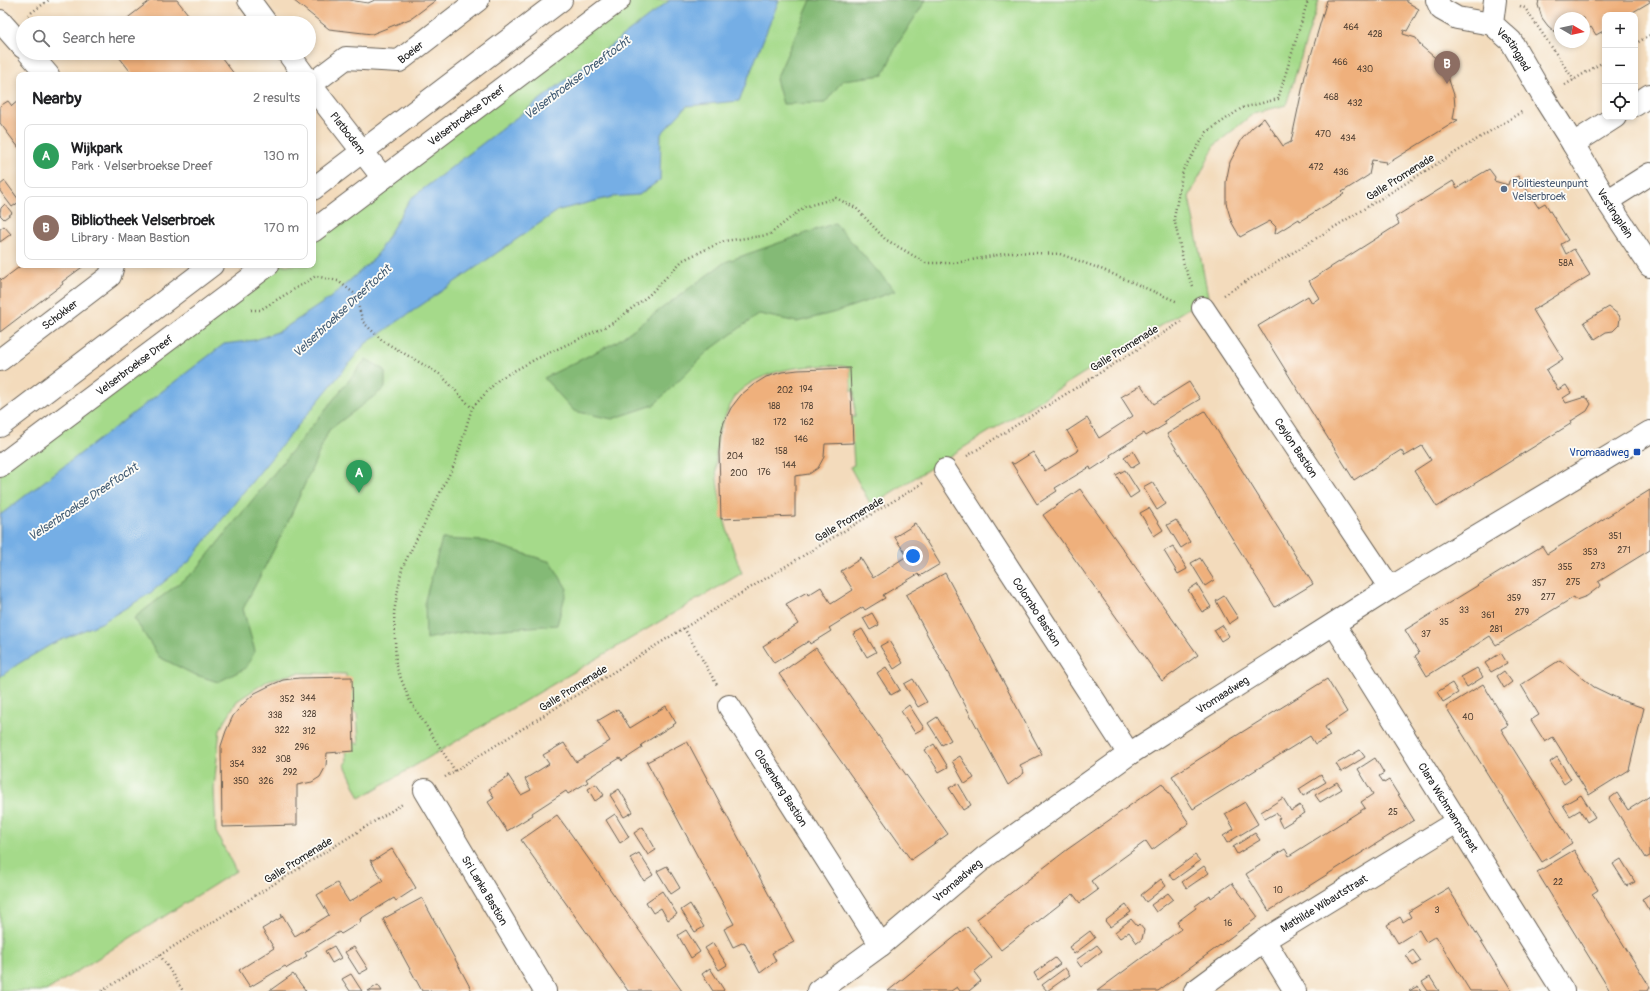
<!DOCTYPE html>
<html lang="en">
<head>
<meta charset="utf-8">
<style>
	:root { --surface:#fff; --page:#f6f6f6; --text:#202124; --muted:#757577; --line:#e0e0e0; --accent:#2563eb }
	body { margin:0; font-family:Pangolin,sans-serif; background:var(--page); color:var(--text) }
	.controls { position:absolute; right:12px; top:12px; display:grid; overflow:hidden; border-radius:8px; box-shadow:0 2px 6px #0003 }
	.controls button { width:36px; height:36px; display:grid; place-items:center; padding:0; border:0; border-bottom:1px solid var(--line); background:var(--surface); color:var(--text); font:20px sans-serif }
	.compass { position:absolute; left:1554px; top:12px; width:36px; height:36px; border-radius:50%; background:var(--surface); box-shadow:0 2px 6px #0003; rotate:99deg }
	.you { position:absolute; left:913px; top:556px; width:14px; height:14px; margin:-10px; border:3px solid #fff; border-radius:50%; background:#1a73e8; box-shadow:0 0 0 6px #1a73e833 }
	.badge { display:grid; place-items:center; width:26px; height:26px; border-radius:50%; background:var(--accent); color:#fff; font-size:13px; font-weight:700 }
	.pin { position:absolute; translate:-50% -33px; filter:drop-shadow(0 1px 2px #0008) }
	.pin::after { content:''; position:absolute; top:21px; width:14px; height:12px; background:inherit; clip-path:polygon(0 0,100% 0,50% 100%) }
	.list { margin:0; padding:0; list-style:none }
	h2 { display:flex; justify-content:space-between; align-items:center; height:52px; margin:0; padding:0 16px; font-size:17px }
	h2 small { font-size:13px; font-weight:400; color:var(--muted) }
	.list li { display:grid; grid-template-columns:26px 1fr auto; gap:12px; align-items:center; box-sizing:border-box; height:64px; margin:0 8px 8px; padding:0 8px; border:1px solid var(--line); border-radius:8px }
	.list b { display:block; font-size:15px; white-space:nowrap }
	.list p { margin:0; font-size:13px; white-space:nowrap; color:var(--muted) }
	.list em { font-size:13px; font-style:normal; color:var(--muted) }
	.icon { flex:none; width:22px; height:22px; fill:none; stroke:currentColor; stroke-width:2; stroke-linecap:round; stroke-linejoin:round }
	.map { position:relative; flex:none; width:1650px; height:991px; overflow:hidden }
	.search { position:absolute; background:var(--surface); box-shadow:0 2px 6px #0003; left:16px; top:16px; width:300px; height:44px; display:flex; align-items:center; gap:10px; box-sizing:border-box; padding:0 14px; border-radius:22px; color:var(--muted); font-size:15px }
	.panel { position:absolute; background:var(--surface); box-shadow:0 2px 6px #0003; left:16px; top:72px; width:300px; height:196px; border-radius:8px }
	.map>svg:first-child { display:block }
	.green { fill:#a5da8a; stroke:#607b53 }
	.forest { fill:#84ba76; stroke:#506b49 }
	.water { fill:#74aee5; stroke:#486580 }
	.building { fill:#efb07b }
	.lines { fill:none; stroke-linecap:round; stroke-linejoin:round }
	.minor-casing { stroke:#675f54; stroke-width:24 }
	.path { stroke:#675f54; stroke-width:2.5; stroke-dasharray:1 3; stroke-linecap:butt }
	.minor { stroke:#fff; stroke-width:22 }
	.service-dot { fill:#5c6f8a; stroke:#fdfcf7; stroke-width:1.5 }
	.transit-dot { fill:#1a4fb4; stroke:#fdfcf7; stroke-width:1.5 }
	.labels { text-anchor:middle; stroke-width:3.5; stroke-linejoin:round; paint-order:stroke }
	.number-label { font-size:9px; fill:#514134 }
	.street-label { font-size:11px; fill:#1c1c1c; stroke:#fdfcf7 }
	.service-label { font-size:11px; fill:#4e5e75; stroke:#fdfcf7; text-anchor:start }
	.transit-label { font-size:11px; fill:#164399; stroke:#fdfcf7; text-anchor:end }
	.water-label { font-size:12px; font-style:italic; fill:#445e76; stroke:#fdfcf7 }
</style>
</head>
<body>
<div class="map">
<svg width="1650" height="991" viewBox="0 0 1650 991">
	<rect width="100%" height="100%" fill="#fdfcf7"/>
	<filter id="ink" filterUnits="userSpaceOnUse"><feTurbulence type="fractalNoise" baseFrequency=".025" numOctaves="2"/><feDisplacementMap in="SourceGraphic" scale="8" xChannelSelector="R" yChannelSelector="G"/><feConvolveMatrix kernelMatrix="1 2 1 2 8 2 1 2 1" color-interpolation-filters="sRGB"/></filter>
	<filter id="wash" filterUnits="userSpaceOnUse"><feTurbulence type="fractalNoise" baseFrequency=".012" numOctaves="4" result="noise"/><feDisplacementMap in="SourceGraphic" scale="16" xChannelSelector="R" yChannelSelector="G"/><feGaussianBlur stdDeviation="0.9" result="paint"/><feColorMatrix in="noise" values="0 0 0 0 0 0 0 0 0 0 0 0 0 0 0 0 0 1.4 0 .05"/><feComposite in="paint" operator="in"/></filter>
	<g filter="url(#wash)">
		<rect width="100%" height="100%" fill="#f3dbbc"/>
		<path class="green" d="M623,0H1319L1286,105L1254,113L1215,145L1189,197L1208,296L871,505L850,467L854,465L851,417H855L854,391H851L850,367C815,363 767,367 740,391C736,394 733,401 730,406C725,416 720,426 718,437C710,477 727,537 742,573L360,798L345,765L347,762L345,735L359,745L357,713L347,710L346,674L298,673L269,680L237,701L220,729L214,788L216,832L236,871L46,991H0V465L268,265H313V232Z"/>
		<path class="forest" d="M811,0H926L897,45L883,75L843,80L825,103L783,104L776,79Z
			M835,223L895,291L836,312L797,322L759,314L707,352L654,405L612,419L574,411L544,378L616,342L725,262Z
			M366,359L385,370V388L329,430L286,526L243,609L255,651L246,668L218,682L193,674L159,657L134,618L196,570Z
			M442,539L484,541L551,562L567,589L557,625L464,632L426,639L425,600Z"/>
		<path class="water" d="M670,0H779L739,101L687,106L661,134L660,180L639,195L612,197L559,210L365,344L241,495L190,561L149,594L101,623L52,644L18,664L0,677V515L224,344L255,340L280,331L330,298L375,258L410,199Z"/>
		<g id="blocks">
			<path class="building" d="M151,0H177L195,23H121Z
				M293,0H349L368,3L375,0H436L412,18L372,34L329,29Z
				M1327,0H1407V2L1419,9L1407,31L1404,30L1403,34L1416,38L1421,46L1439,61L1446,71L1454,95L1455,107L1453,119L1458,120L1385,165L1386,162L1372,160L1369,175L1342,192L1344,194L1300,221L1299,219L1275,234L1276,227L1270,221L1240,237L1232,223L1226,203V182L1230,162L1242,139L1252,128L1264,118L1283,146L1291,142L1305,76Z
				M1539,0H1650V2L1628,15H1605V30L1596,35L1591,27L1584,32V18H1560V34L1554,31L1548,26L1542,18L1538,5Z
				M116,53H218L235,75H133Z
				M19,100V148L0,123V106L8,101L12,106Z
				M1489,169L1495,177L1494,181L1508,185L1509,181L1518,176L1538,207L1545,203L1568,240L1561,244L1566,254L1574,249L1590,275L1533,310L1563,359L1546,370L1558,390L1566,385L1571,393L1563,398L1566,403L1585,397L1588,399L1591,404L1587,411L1571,421L1572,423L1437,507L1414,471L1431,460L1422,446L1405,456L1401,450L1354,480L1258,326L1308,296L1312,303L1319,298L1309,281L1399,224L1395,217L1453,181L1457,188Z
				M5,181L19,200V202L12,207L0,191V185Z
				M5,204L12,213L4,219L0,215V212L1,208Z
				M4,226L11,234L0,242V229Z
				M22,265H85L62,282L63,284L0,332V278L2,280Z
				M1609,307L1619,315L1620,318L1619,325L1613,331L1606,332L1595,339L1584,322Z
				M850,368L853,443L825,444L824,457L818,468L809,474L795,476V516L721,519L719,453L720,437L724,422L731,408L741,395L753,385L766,377L782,372L798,370Z
				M1189,382L1200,399L1164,421L1166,424L1146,436L1144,433L1110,455L1111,457L1091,470L1090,467L1055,488L1057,491L1037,504L1011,462L1014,464L1033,452L1045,471L1079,450L1067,431L1087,418L1099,438L1133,416L1121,397L1141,385L1154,404Z
				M1205,411L1313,584L1275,607L1167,434Z
				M1133,451L1140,463L1132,468L1124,457Z
				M1125,470L1139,492L1130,498L1116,475Z
				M1152,482L1166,504L1157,510L1143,487Z
				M1080,489L1198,655L1162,681L1043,515Z
				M1650,490V550L1598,582L1600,585L1599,587L1587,596L1576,600L1574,597L1496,645L1490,636L1427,676L1415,656L1419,653L1405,630L1542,546L1547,554Z
				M1149,508L1163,530L1154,536L1140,513Z
				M1176,520L1190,542L1181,548L1167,525Z
				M915,523L940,564L920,576L918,574L883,595L885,598L865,610L863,607L829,628L831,631L810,644L809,641L774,663L763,646L798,624L786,604L807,592L808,595L821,587L831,604L853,590L841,571L860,559L859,558L860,557L873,578L907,556L894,536H896L914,525L913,524Z
				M1173,546L1187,569L1178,574L1164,551Z
				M1200,558L1214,580L1205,586L1191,563Z
				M945,573L1042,754L1020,765L1024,773L1008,785L906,595Z
				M1197,584L1211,607L1202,612L1188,590Z
				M1224,596L1238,618L1229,624L1216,601Z
				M872,613L879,625L870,630L863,618Z
				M1222,625L1229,636L1221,641L1214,630Z
				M862,629L876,652L867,657L853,634Z
				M889,641L903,663L894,669L880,646Z
				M816,648L948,834L911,860L779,674Z
				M1501,653L1507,663L1491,672L1485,663Z
				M1560,660L1594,687L1623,701L1644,708L1629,770L1589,795L1553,737L1545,742L1531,720L1539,715L1521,685Z
				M886,667L900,690L891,695L877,673Z
				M1477,668L1483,677L1467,687L1461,677Z
				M1504,671L1512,682L1504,688L1497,676Z
				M352,677L354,751L327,753L326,766L320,777L312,782L297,785V825L222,827L221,746L226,731L233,716L243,704L255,693L269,686L283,680L299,678Z
				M913,679L927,702L918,707L904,684Z
				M1327,679L1347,712L1325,727L1330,736L1315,744L1310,736L1193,809L1172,776Z
				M1452,683L1458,693L1443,702L1437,692Z
				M1483,684L1508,725L1501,729L1572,843L1542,862L1446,707Z
				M909,705L924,728L915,733L901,711Z
				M666,706L676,723L641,745L642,748L622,761L620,758L586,779L588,782L568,794L566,791L532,813L533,815L507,831L488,802L494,798L489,789L508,777L507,775H508L521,795L531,790L525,779L549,764L543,755L564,743L576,762L610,741L597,720H599L618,709L630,728Z
				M937,717L951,740L942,745L928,723Z
				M687,741L794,942L772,953L776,961L760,973L744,942L733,947L724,929L734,924L647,762Z
				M934,744L948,767L939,772L925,750Z
				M1360,750L1365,757L1341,772L1336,764Z
				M960,756L974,778L965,784L952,761Z
				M1557,757L1571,779L1564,784L1550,762Z
				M1375,758L1384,773L1379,776L1384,783L1389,780L1414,820L1269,911L1246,874L1285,849L1289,856L1365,808L1361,802L1373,794L1358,769Z
				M1321,775L1326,782L1303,796L1299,789Z
				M1337,782L1342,789L1320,802L1315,795Z
				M958,783L971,805L963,810L949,788Z
				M1162,783L1189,823L1152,850L1146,841L1091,881L1098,890L1080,903L1073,894L1001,950L977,919L1068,849Z
				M596,784L604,795L595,801L588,789Z
				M619,789L633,812L624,817L610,795Z
				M1617,793L1628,810L1650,796V856L1646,858L1609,799Z
				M1581,795L1595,817L1587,822L1580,810L1570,816L1563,805Z
				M1283,798L1291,811L1300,805L1305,813L1282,827L1278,819L1280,818L1276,813L1265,819L1261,812Z
				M1245,802L1258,824L1227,843L1223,836L1234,829L1225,814Z
				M615,814L629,837L620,843L606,820Z
				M557,815L571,834L682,991H628L626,988L521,840Z
				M643,827L656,850L648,855L634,833Z
				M1255,833L1260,840L1237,854L1233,847Z
				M392,849L416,888L396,901L394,898L360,919L361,922L341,934L339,932L305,953L307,956L287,968L285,966L250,987L239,970L274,948L262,929L282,917L281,913L295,936L329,915L317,895L337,883L349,902L383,881L370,860L373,861Z
				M1574,850L1598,890L1592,894L1650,987L1648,991H1610L1537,872Z
				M639,853L653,875L644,881L630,858Z
				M1195,855L1200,861L1174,880L1169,874Z
				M1621,859L1635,882L1627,886L1613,864Z
				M667,866L680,888L671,894L657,871Z
				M1204,866L1209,873L1187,888L1182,882Z
				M1161,879L1166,886L1146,902L1141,895Z
				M1232,883L1258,917L1158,991H1097L1181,929L1177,922L1196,908L1195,906L1210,895L1211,898Z
				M1448,888L1478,936L1512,991H1470L1436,936L1426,942L1419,930L1398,943L1387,925L1400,917L1403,922L1411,917L1408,912Z
				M662,891L677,914L668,920L661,908L653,913L646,902Z
				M1168,893L1173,899L1156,912L1151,905Z
				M1650,894V912L1642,899Z
				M422,898L455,959L472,991H422L405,960L383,919Z
				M690,904L704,927L695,932L681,910Z
				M1126,905L1131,912L1110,927L1105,921Z
				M1131,919L1137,926L1139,924L1144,930L1142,939L1137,943L1129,932L1120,938L1115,932Z
				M967,927L992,957L974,972L981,981L969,991H960L957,987L951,991H888Z
				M686,930L700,952L691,958L678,935Z
				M1090,931L1095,938L1074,954L1069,947Z
				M713,943L727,965L719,970L705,948Z
				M1097,945L1102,951L1081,967L1076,960Z
				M334,946L341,958L332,963L325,951Z
				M354,947L368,969L359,974L345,952Z
				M1413,950L1421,961L1413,966L1406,955Z
				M1055,958L1060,964L1038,980L1034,973Z
				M710,968L724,990L723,991H713L702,974Z
				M1065,968L1070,975L1047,991L1042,985Z
				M293,974L306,991H269Z
				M351,974L358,985L362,991H350L342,979Z
				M1430,977L1437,988L1439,991H1428L1422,982Z
				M378,985L382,991H368Z
				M1418,986L1421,991H1409Z"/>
		</g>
	</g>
	<g filter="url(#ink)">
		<use href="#blocks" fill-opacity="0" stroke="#675f54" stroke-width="1"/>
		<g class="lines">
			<g class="minor-casing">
				<g id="minor">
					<path d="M249,0L266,23"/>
					<path d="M1437,0L1441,9L1457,18L1492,24"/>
					<path id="s1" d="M1495,0L1492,24L1511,41L1544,98L1573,144L1607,201L1650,266"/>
					<path d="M0,21L23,47"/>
					<path d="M29,53L48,75"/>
					<path d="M288,53L304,75"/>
					<path id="s2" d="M313,83L346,58L399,61L478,0"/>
					<path id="s3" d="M313,88L383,178"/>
					<path d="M1635,105L1650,95"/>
					<path d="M1573,144L1615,117"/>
					<path d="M313,189L561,0"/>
					<path d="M1607,201L1650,174"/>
					<path id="s4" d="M313,231L619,0"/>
					<path id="s5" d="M1203,308L1390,588"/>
					<path id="s6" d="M0,360L110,276L113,265"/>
					<path d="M0,426L212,265"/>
					<path id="s7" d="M0,466L268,265"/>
					<path id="s8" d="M945,470L1129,754"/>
					<path id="s9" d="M1334,624L1563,991"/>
					<path id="s10" d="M729,706L881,945"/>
					<path id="s11" d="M425,790L545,991"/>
					<path d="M1264,940L1295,991"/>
					<path id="s12" d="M818,991L881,945L985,857L1129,754L1390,588L1650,432"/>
					<path id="s13" d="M1195,991L1264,940L1458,821"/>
				</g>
			</g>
			<path class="path" d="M1520,6L1525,8L1574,80
				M28,15L49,0
				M1635,44L1650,35
				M1565,85L1605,61
				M1193,286L1184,265L1174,218L1183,170L1207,132L1242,108L1278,99L1308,0
				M1224,295L1523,111
				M251,310H260L316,276L338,281L355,294L363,322L383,341L441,375L472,408
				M967,456L1181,322
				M684,628L717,685
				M455,771L409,699L396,666L394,612L402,568L455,463L472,408L499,379L536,359L613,323L649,295L683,260L724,241L769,235L804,207L836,198L856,208L885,239L926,263H956L1013,252L1060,254L1101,269L1178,302
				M445,777L684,628L923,483
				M160,955L183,991
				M102,991L404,803"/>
			<use href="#minor" class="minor"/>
		</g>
	</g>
	<circle class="service-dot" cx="1504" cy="189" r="4"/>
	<rect class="transit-dot" x="1633" y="448" width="8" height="8" rx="2"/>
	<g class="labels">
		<g class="number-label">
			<text x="1351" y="30">464</text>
			<text x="1375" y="37">428</text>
			<text x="1340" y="65">466</text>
			<text x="1365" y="72">430</text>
			<text x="1331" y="100">468</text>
			<text x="1355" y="106">432</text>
			<text x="1323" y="137">470</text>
			<text x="1348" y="141">434</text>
			<text x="1316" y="170">472</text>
			<text x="1341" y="175">436</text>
			<text x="1566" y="266">58A</text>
			<text x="806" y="392">194</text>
			<text x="785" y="393">202</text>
			<text x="774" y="409">188</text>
			<text x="807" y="409">178</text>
			<text x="780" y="425">172</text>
			<text x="807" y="425">162</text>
			<text x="801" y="442">146</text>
			<text x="758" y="445">182</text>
			<text x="781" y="454">158</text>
			<text x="735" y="459">204</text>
			<text x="789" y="468">144</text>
			<text x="764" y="475">176</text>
			<text x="739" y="476">200</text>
			<text x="1615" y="539">351</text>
			<text x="1624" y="553">271</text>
			<text x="1590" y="555">353</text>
			<text x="1598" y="569">273</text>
			<text x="1565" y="570">355</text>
			<text x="1573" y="585">275</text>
			<text x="1539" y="586">357</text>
			<text x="1548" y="600">277</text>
			<text x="1514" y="601">359</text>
			<text x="1464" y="613">33</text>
			<text x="1522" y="615">279</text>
			<text x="1488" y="618">361</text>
			<text x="1444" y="625">35</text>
			<text x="1496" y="632">281</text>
			<text x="1426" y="637">37</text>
			<text x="308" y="701">344</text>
			<text x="287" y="702">352</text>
			<text x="309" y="717">328</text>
			<text x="275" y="718">338</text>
			<text x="1468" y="720">40</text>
			<text x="282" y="733">322</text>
			<text x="309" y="734">312</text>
			<text x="302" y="750">296</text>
			<text x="259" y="753">332</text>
			<text x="283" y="762">308</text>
			<text x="237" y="767">354</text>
			<text x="290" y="775">292</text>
			<text x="241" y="784">350</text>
			<text x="266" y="784">326</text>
			<text x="1393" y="815">25</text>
			<text x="1558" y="885">22</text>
			<text x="1278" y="893">10</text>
			<text x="1437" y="913">3</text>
			<text x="1228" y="926">16</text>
		</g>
		<g class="street-label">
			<text dy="4" stroke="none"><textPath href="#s2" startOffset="109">Boeier</textPath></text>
			<text dy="4" stroke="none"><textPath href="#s1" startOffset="58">Vestingpad</textPath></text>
			<text dy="4" stroke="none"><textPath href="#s4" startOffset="192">Velserbroekse Dreef</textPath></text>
			<text dy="4" stroke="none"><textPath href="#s3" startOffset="57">Platbodem</textPath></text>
			<text transform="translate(1400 177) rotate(-32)" y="4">Galle Promenade</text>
			<text dy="4" stroke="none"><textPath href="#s1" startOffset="251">Vestingplein</textPath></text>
			<text dy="4" stroke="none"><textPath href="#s6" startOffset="75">Schokker</textPath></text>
			<text transform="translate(1124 348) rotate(-32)" y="4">Galle Promenade</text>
			<text dy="4" stroke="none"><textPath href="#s7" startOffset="168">Velserbroekse Dreef</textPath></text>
			<text dy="4" stroke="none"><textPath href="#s5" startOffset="168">Ceylon Bastion</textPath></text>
			<text transform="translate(849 519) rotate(-31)" y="4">Galle Promenade</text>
			<text dy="4" stroke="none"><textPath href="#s8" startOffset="169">Colombo Bastion</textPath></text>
			<text transform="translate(573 688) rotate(-32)" y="4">Galle Promenade</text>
			<text dy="4" stroke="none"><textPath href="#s12" startOffset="502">Vromaadweg</textPath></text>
			<text dy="4" stroke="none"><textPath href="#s10" startOffset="97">Closenberg Bastion</textPath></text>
			<text dy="4" stroke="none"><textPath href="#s9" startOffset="216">Clara Wichmannstraat</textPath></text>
			<text transform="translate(298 860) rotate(-32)" y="4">Galle Promenade</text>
			<text dy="4" stroke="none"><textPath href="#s12" startOffset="178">Vromaadweg</textPath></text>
			<text dy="4" stroke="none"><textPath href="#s11" startOffset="117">Sri Lanka Bastion</textPath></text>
			<text dy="4" stroke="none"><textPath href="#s13" startOffset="156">Mathilde Wibautstraat</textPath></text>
		</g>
		<g class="service-label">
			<text x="1512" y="187">Politiesteunpunt<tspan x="1512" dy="13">Velserbroek</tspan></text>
		</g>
		<g class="transit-label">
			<text x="1629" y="456">Vromaadweg</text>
		</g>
		<g class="water-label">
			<text transform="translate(577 78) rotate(-37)" y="4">Velserbroekse Dreeftocht</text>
			<text transform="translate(342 311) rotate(-43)" y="4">Velserbroekse Dreeftocht</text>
			<text transform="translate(83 502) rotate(-34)" y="4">Velserbroekse Dreeftocht</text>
		</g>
	</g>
</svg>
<div class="controls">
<button>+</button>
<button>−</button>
<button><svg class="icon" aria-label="locate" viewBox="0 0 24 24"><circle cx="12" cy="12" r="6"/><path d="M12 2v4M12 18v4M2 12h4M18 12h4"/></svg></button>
</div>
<svg class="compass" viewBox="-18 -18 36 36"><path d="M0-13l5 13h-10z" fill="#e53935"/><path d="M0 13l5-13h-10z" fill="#757577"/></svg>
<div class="you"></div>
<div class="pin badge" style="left:359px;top:493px;background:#2e9e5b">A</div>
<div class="pin badge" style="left:1447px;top:84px;background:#8d6e63">B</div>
<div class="search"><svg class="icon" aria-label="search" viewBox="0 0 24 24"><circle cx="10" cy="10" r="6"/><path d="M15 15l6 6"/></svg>Search here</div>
<section class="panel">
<h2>Nearby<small>2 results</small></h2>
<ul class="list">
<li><span class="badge" style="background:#2e9e5b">A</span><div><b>Wijkpark</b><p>Park · Velserbroekse Dreef</p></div><em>130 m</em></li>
<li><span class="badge" style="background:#8d6e63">B</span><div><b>Bibliotheek Velserbroek</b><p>Library · Maan Bastion</p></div><em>170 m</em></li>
</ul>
</section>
</div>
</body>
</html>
